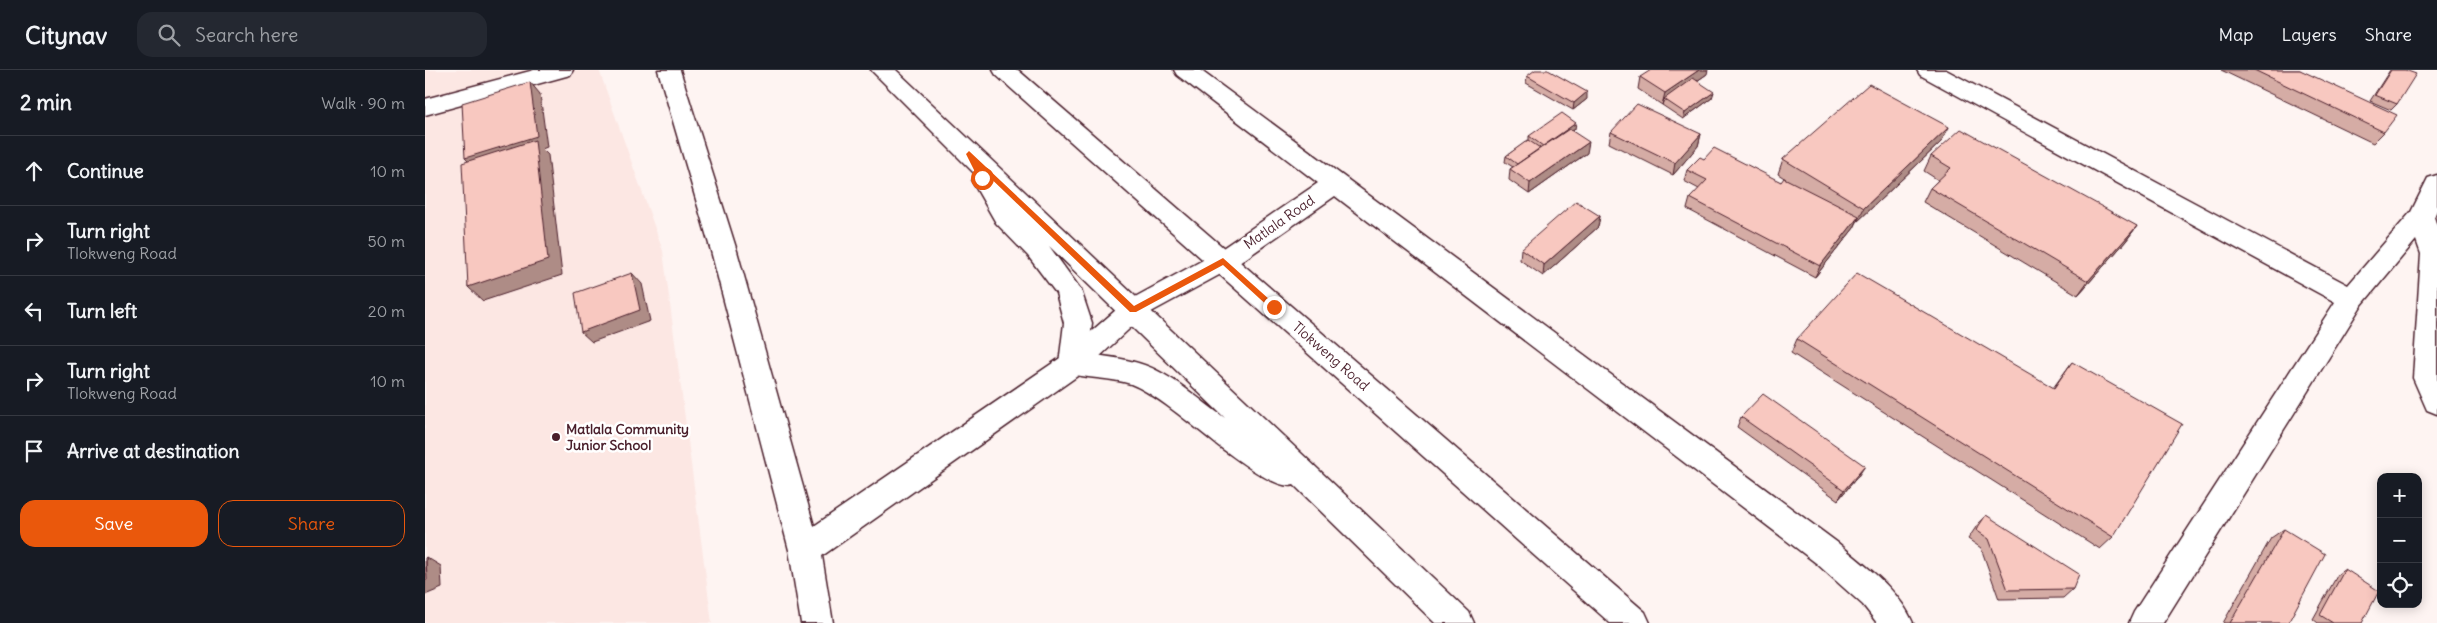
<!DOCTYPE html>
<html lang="en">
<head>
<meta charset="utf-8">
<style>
	:root { --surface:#171b24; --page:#242831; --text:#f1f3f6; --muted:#9ea1a6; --line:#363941; --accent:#ea580c }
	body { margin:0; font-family:Delius,sans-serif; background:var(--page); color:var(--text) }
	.controls { position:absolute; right:15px; bottom:15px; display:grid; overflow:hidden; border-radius:10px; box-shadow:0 2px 12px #0003 }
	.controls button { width:45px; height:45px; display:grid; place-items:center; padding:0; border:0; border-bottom:1px solid var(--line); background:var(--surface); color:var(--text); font:25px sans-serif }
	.stop { position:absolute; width:15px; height:15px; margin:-11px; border:4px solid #ea580c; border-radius:50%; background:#fff }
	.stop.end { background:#ea580c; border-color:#fff; box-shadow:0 1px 5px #0008 }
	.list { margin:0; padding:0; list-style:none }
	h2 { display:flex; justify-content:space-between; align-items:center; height:65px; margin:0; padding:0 20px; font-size:21px }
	h2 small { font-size:16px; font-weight:400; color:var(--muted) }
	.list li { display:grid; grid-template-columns:32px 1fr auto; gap:15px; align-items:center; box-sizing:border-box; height:70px; padding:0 20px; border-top:1px solid var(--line) }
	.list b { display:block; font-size:19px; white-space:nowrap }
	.list p { margin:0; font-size:16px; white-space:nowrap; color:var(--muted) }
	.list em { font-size:16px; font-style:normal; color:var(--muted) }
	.actions { display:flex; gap:10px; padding:15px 20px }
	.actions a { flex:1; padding:11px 0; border:1px solid var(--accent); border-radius:15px; text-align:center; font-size:18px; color:var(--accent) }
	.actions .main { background:var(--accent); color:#fff }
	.icon { flex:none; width:28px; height:28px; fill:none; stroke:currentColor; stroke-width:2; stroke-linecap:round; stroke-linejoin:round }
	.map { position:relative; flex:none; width:2012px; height:553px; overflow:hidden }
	header { display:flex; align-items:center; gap:30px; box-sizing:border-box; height:70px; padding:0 25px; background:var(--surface); border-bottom:1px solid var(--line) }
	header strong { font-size:24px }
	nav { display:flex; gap:28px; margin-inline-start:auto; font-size:18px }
	.search { width:350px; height:45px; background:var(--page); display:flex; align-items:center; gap:12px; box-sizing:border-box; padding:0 18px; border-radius:15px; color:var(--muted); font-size:19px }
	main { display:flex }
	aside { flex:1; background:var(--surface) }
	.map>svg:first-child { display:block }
	.built { fill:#fce7e3 }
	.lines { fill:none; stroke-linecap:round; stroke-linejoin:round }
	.minor-casing { stroke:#4a1f2b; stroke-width:3 }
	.major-casing { stroke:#4a1f2b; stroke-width:3 }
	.minor { fill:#fff; fill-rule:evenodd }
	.major { fill:#fff; fill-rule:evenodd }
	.wall { fill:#d5aca5; stroke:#4a1f2b }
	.shaded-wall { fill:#ae8c86; stroke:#4a1f2b }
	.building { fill:#f8c8c0; stroke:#4a1f2b }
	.route { fill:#ea580c }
	.poi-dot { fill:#4a1f2b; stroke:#fff; stroke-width:2 }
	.labels { text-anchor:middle; stroke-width:5; stroke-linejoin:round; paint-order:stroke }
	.street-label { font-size:14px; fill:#4a1f2b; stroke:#fff }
	.poi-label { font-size:14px; font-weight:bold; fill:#4a1f2b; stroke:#fff; text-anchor:start }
</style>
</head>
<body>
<header>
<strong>Citynav</strong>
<div class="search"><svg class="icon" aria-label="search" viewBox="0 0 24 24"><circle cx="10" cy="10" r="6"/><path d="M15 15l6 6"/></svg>Search here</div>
<nav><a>Map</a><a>Layers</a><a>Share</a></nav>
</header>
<main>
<aside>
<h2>2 min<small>Walk · 90 m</small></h2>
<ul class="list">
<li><svg class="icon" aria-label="ahead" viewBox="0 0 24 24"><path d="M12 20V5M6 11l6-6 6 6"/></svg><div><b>Continue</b></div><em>10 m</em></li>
<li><svg class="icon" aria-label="right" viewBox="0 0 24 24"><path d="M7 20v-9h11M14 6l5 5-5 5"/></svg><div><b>Turn right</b><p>Tlokweng Road</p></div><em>50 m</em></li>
<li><svg class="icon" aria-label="left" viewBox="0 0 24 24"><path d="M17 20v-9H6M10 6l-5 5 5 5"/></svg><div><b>Turn left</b></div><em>20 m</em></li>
<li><svg class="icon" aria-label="right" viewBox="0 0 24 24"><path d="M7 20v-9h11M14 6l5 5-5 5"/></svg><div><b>Turn right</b><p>Tlokweng Road</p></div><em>10 m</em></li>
<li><svg class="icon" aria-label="arrive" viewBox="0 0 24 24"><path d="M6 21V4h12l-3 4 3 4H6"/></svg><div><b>Arrive at destination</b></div></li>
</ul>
<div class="actions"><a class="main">Save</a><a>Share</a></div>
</aside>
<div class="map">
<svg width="2012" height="553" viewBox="0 0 2012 553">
	<rect width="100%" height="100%" fill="#fef4f2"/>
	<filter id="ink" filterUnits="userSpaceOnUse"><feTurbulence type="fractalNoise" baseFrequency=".02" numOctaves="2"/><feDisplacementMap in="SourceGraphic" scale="10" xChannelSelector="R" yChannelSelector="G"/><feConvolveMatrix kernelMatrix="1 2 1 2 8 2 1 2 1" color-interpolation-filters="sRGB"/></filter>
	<g filter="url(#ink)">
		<path class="built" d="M0,0H174L238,181L287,553H0Z"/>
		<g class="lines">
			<g class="minor-casing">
				<path id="minor" d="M109,0H148L145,5L0,45V29Z
					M233,0H255L312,181L389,456L638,286L699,233L789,184L893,113L752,5L749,0H775L1413,473C1440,496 1474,519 1488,553H1452L1438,535L1391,493L910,126L807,198L717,247L658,302L397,486L408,553H376L364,480L286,181Z
					M1492,0H1521L1923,215L1986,142L2003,108L2012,105V140L2009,147L2012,156V344L2002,340L1988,308L1996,184L1991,170L1936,236L1738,553H1704L1709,542L1910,232L1495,5Z"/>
			</g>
			<g class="major-casing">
				<path id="major" d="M446,0H471L1044,542L1049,553H1010L869,415C853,421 813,390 799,380C775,362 732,324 706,314C684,307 660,309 638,302L634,294L639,253L631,223L603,186L571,153L547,111L551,105ZM624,176L800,348C776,331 753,310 727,298C707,289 684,287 663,284L667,253L656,220Z
					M568,0H593L1220,542L1225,553H1185L571,5Z"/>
			</g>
			<use href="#minor" class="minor"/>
			<use href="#major" class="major"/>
		</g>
		<path class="wall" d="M1796,0H1875L1959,62L1948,73Z
			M1965,0H1980L1972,34L1966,40L1945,31Z
			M1282,4L1272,11L1287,28L1258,49L1213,19L1215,7Z
			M1102,6L1162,29L1148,40L1101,13Z
			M1524,57L1516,72L1432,152L1429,158L1390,207L1262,139L1265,128L1274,119L1259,111L1262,100L1279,89L1356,112L1364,111L1353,104L1358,89Z
			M1150,59L1148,61L1162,83L1104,124L1084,110L1085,99L1088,97L1080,92L1081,86L1104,70V66Z
			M1186,62L1276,64L1273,76L1248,105L1184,73Z
			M1506,86L1712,156L1701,171L1653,225L1498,132L1505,118L1513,110L1499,101Z
			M1175,146L1173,157L1118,206L1095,190L1096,179Z
			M1372,269L1628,318L1647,292L1688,467L1675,479L1366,283Z
			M1316,347L1434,405L1413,430L1312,357Z
			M1561,445L1648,519L1638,528L1574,529L1556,478L1543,469L1553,454Z
			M1859,459L1863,553H1798L1846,468Z
			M1920,499L1937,553H1893L1888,549L1913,504Z"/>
		<path class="shaded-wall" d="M1274,0H1283L1282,4L1243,31L1239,29L1237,35L1240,23Z
			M105,12L115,24L122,77L117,79L123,85L137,205L58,231L43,217L51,99L40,88Z
			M1162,22V29L1148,40L1149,33Z
			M1289,22L1287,28L1258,49L1260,43Z
			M1151,53L1150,59L1117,82L1118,76Z
			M1524,57L1516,72L1432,152L1439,138Z
			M1276,64L1273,76L1248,105L1250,93Z
			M1164,72L1162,83L1104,124L1105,113Z
			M1175,146L1173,157L1118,206L1119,195Z
			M1434,146L1429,158L1390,207L1395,196Z
			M1712,156L1701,171L1653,225L1663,211Z
			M207,203L217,214L225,251L167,272L156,262Z
			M1440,396L1434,405L1413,430L1419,420Z
			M1,487L16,496L17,518L0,525Z"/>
		<path class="building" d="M1110,0H1123L1162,22L1149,33L1102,6Z
			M1226,0H1274L1240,23L1215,7Z
			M1829,0H1875L1972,45L1959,62Z
			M1966,0H1980L1991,4L1972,34L1950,25Z
			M1268,8L1289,22L1260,43L1239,29Z
			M105,12L112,66L40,88L37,33Z
			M1444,14L1524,57L1439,138L1358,89Z
			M1212,34L1276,64L1250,93L1186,62Z
			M1137,43L1151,53L1118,76L1104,66Z
			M1144,59L1164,72L1105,113L1085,99Z
			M1536,59L1712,156L1663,211L1505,118L1526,98L1506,86Z
			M110,70L123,190L43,217L37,93Z
			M1103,70L1115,78L1092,94L1081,86Z
			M1289,78L1356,112L1359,108L1434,146L1395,196L1265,128L1282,110L1262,100L1275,87L1279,89Z
			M1151,131L1175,146L1119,195L1096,179Z
			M207,203L215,240L156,262L150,223Z
			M1432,203L1629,318L1647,292L1757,354L1688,467L1372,269Z
			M1338,324L1440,396L1419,420L1316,347Z
			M1561,445L1654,504L1648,519L1583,520L1564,469L1551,460Z
			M1859,459L1900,484L1863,553H1805Z
			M1,487L2,510L0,511V488Z
			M1920,499L1954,521L1937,553H1908L1895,545Z"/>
	</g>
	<path class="route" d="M544,81L709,236L798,188L853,237L849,240L846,239L798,195L711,242H705L556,99L561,108L554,110L541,84Z"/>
	<circle class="poi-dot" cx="131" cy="367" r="5"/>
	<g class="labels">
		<g class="street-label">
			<text transform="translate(854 152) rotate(-35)" y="5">Matlala Road</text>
			<text transform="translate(906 286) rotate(41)" y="5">Tlokweng Road</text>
		</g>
		<g class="poi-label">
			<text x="141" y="364">Matlala Community<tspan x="141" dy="16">Junior School</tspan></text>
		</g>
	</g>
</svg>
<div class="controls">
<button>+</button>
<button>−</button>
<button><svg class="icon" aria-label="locate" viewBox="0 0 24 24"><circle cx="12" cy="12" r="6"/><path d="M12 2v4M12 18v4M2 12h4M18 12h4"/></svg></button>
</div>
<div class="stop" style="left:557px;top:108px"></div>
<div class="stop end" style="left:849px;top:237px"></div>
</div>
</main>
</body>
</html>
